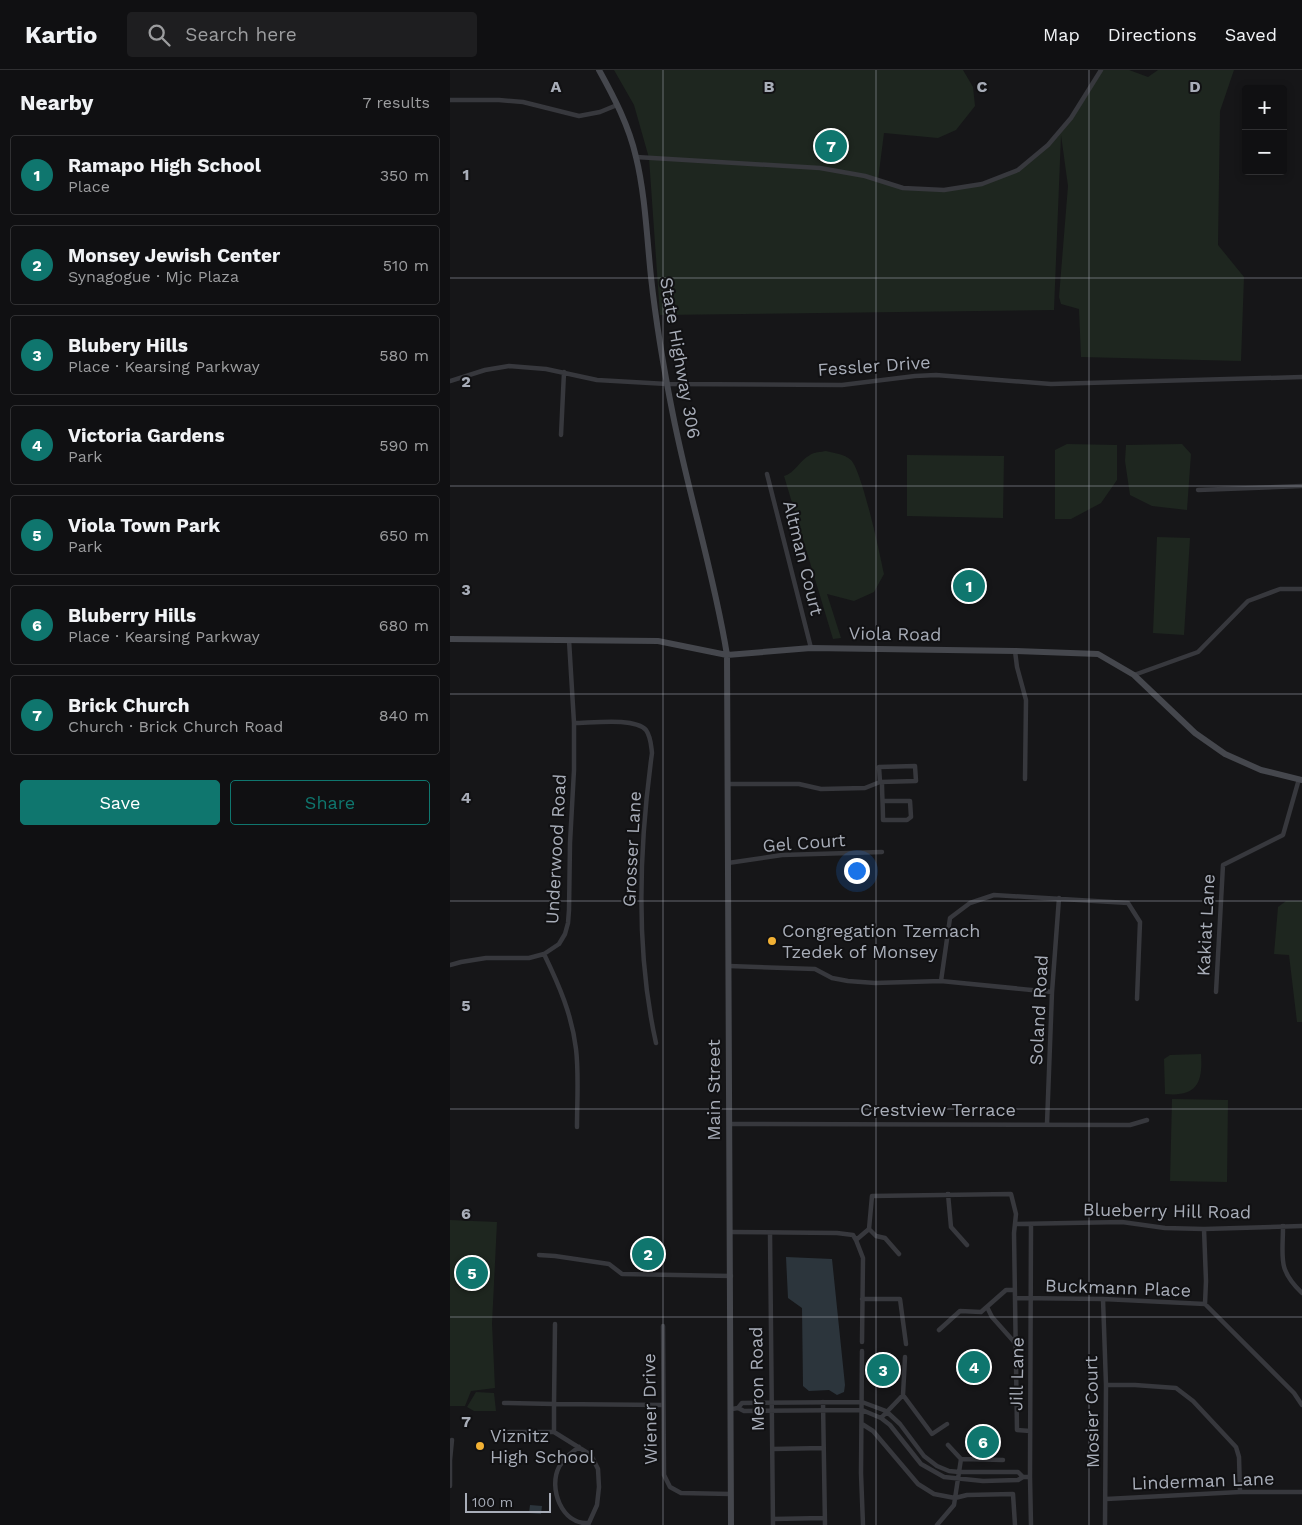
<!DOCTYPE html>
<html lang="en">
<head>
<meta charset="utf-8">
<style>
	:root { --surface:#101012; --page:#1e1e20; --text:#f1f3f6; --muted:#9c9d9f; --line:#303032; --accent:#0f766e }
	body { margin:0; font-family:"Work Sans",sans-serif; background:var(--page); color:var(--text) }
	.controls { position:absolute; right:15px; top:15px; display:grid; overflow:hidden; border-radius:5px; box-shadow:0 2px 8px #0003 }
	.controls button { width:45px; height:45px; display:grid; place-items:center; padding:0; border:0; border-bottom:1px solid var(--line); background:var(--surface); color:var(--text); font:25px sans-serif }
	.scale { position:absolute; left:15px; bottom:12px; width:86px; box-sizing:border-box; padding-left:5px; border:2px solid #a8adb8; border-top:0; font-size:14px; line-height:18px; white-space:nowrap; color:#a8adb8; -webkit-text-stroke:4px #111113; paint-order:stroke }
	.you { position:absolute; left:406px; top:800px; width:18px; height:18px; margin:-12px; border:4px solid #fff; border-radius:50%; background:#1a73e8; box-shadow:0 0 0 8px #1a73e833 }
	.badge { display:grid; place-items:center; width:32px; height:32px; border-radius:50%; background:var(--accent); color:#fff; font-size:16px; font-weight:700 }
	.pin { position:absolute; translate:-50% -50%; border:2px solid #fff; box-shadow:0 1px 5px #0006 }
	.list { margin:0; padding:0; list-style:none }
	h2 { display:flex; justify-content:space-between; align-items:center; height:65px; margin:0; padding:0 20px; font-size:21px }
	h2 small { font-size:16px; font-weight:400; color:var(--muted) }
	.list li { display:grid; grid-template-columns:32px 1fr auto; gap:15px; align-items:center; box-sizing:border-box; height:80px; margin:0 10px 10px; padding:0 10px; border:1px solid var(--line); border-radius:5px }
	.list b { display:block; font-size:19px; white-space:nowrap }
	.list p { margin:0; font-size:16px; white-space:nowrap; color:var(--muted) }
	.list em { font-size:16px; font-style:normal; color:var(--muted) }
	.actions { display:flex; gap:10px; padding:15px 20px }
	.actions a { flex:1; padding:11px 0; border:1px solid var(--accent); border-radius:5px; text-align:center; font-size:18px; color:var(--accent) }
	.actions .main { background:var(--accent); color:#fff }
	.icon { flex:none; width:28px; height:28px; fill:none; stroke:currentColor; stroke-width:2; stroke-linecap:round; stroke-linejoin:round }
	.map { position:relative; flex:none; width:852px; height:1455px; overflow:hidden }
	header { display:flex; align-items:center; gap:30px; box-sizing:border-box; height:70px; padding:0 25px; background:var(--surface); border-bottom:1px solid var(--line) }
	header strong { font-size:24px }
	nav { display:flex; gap:28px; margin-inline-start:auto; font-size:18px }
	.search { width:350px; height:45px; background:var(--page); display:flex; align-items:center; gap:12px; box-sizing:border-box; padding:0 18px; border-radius:5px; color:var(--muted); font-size:19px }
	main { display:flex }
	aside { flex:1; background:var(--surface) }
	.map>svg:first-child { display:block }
	.green { fill:#1e261f }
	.water { fill:#2c353c }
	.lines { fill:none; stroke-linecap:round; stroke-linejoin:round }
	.street { stroke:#37383d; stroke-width:4.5 }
	.secondary { stroke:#45474d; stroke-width:6 }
	.grid { fill:none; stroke:#a8adb8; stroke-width:1; stroke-opacity:0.55 }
	.poi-dot { fill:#f2b134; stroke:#111113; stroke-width:2 }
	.labels { text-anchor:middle; stroke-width:4; stroke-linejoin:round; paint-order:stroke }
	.street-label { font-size:18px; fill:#a8adb8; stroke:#111113 }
	.poi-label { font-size:18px; fill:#a8adb8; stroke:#111113; text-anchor:start }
	.grid-label { font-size:16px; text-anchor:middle; font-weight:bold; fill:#a8adb8; stroke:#111113; stroke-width:4; stroke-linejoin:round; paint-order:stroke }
</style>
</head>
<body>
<header>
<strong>Kartio</strong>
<div class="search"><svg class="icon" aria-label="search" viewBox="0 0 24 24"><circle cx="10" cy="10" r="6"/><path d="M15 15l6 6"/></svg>Search here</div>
<nav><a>Map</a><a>Directions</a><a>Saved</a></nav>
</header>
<main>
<aside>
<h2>Nearby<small>7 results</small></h2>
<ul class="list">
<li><span class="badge">1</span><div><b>Ramapo High School</b><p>Place</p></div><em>350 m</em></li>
<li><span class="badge">2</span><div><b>Monsey Jewish Center</b><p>Synagogue · Mjc Plaza</p></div><em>510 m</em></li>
<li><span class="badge">3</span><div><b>Blubery Hills</b><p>Place · Kearsing Parkway</p></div><em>580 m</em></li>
<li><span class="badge">4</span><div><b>Victoria Gardens</b><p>Park</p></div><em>590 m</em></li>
<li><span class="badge">5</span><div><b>Viola Town Park</b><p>Park</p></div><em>650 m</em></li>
<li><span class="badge">6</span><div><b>Bluberry Hills</b><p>Place · Kearsing Parkway</p></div><em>680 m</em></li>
<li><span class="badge">7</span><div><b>Brick Church</b><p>Church · Brick Church Road</p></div><em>840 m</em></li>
</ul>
<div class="actions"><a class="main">Save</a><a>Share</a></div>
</aside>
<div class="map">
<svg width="852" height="1455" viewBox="0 0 852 1455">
	<rect width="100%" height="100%" fill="#161618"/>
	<path class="green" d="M164,0H513L523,17L525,36L506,60L488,68L434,63L428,110C436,113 445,117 454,118C505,126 561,112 598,75C620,53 635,26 651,0H679L698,7L708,0H784L770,41L768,175L794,207L791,291L631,287L629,239L611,234L609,227L618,116L611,65L604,240L210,245L199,88L184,35Z
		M617,374L667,375V410L651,433L621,449H605V380Z
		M732,374L741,384L737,440L702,436L680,425L675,391L676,375Z
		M376,381C384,383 394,384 401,390C412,401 430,484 434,504L424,522L404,531L377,524L391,568L383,569L334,406C345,403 350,390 360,385C364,382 371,382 376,381Z
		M457,385L554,386L553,448L457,446Z
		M707,467L740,468L734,565L703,563Z
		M836,831H852V952H847L839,885L824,884L828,837Z
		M751,984C753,1013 747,1027 715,1024L714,989L720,985Z
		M722,1029L778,1030L777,1112L720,1111Z
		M0,1150L47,1152L42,1254L45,1318L21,1321L15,1336H0Z
		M528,1288L534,1296L522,1307L515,1299Z
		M26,1322L44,1323L46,1341H24L17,1337Z"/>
	<path class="water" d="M336,1187L382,1189L395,1315L394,1322L387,1325L379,1320L359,1321L353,1316L352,1238L338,1228Z
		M80,1435L92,1436L91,1444L79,1443Z"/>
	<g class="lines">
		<path class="street" d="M0,30H49L73,32L129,46L150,42L167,35
			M186,87L370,98L415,106L453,118L494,120L532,114L568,100L598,75L621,48L651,0
			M0,311L35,300L59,296L96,299L147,310L217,314L392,315L465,306L486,305L601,314L852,307
			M111,365L114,302
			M317,404L361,578
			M748,420L852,416
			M565,581L567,597L576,630L575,709
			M684,605L748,582L798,531L830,519H852
			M124,653C141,653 185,647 196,660C201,667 201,675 202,683C189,778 185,879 206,973
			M432,712C432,725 433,737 433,750H457L461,747L460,731H433
			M278,714H349L371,719L415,718L430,712L429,697L465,696L466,711L430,712
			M278,793L332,785L432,782
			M94,884C109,915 122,945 126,979C129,1004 127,1031 127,1057
			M0,895L11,892L36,888H79L94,884L109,874L115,864L118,853L119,840L120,773L124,700V653L119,570
			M279,896L365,899L382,908L398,911L425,913L491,911L602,922
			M491,911L500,848L520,833L544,825L678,833L690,852L687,929
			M766,922L773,795L833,765L849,709
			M279,1054L680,1055L697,1050
			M597,1054L602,922L609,828
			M498,1124L501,1157L517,1175
			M565,1154L672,1152L715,1158L754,1159L852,1156
			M581,1154L580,1407L581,1455
			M833,1156C833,1188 827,1199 852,1223
			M419,1159L426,1166L435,1168L449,1184
			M754,1159L756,1211L755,1234L844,1323L852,1335
			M280,1162L387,1163L403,1165L406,1170L419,1159L422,1126L561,1124L566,1144L564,1163L567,1360L580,1361
			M320,1163L323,1455
			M406,1170L413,1188L412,1272
			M89,1185L105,1186L159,1194L172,1204L281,1206
			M565,1228L653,1229L755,1234
			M412,1229H450L456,1274
			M653,1229L656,1315L655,1455
			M537,1237L542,1247L566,1274
			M213,1256L214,1405L220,1417L231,1423L281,1424
			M489,1260L510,1241L531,1242L556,1220H565
			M412,1281L411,1403L413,1455
			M656,1315H685L726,1318L743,1331L786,1377L789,1387L790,1422
			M453,1325L482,1364L497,1354
			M373,1332L375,1455
			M54,1333L104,1334L105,1254
			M288,1338L292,1333L412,1332L436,1341L450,1354L474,1386L487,1396L499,1401L509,1402H568L573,1407
			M282,1339L288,1338L294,1341L412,1340L431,1348L440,1355L471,1394L494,1407L533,1411L568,1410L573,1407H580
			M431,1348L453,1325L455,1287
			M412,1354L423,1361L468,1414L484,1424L505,1428L517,1425L563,1424L565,1455
			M59,1362H104L141,1385L148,1399L149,1417L147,1435L138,1455
			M104,1362V1334L213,1335
			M129,1377C121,1383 114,1388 109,1397C98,1418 112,1455 138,1453
			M323,1379L373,1378
			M511,1389L553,1390
			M0,1390V1416
			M0,1390L2,1370
			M656,1429L790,1422H852
			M323,1449L374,1448
			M487,1455L504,1435L511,1389L498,1375"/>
		<path class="secondary" d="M149,0C164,27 179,56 186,87C195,123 197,169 201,207C206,253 214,300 223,345C239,426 264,504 277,585L281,1455
			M0,569L208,571L277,585L361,578L565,581L648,584L684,605L745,663L775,684L811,700L852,710"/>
	</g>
	<path class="grid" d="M213,0V1455M426,0V1455M639,0V1455M0,208H852M0,416H852M0,624H852M0,831H852M0,1039H852M0,1247H852"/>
	<g class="poi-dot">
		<circle cx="322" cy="871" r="5"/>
		<circle cx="30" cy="1376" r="5"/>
	</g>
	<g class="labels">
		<g class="street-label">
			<text transform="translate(230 288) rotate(80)" y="6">State Highway 306</text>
			<text transform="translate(424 296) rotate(-4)" y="6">Fessler Drive</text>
			<text transform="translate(353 488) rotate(76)" y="6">Altman Court</text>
			<text transform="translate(445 564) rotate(1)" y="6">Viola Road</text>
			<text transform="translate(354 773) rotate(-4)" y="6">Gel Court</text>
			<text transform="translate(106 779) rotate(-87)" y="6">Underwood Road</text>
			<text transform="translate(182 779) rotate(-87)" y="6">Grosser Lane</text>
			<text transform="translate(756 855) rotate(-87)" y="6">Kakiat Lane</text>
			<text transform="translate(589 940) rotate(-87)" y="6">Soland Road</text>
			<text transform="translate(264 1020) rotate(-90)" y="6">Main Street</text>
			<text x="488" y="1046">Crestview Terrace</text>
			<text transform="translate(717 1141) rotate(1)" y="6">Blueberry Hill Road</text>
			<text transform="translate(668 1218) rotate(2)" y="6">Buckmann Place</text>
			<text transform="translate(567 1304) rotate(-89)" y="6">Jill Lane</text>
			<text transform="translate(307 1309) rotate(-91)" y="6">Meron Road</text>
			<text transform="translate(200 1339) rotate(-91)" y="6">Wiener Drive</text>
			<text transform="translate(642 1342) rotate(-91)" y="6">Mosier Court</text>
			<text transform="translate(753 1411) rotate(-2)" y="6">Linderman Lane</text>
		</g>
		<g class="poi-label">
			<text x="332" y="867">Congregation Tzemach<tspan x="332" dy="21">Tzedek of Monsey</tspan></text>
			<text x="40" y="1372">Viznitz<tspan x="40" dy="21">High School</tspan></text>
		</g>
	</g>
	<g class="grid-label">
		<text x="106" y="22">A</text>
		<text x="319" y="22">B</text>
		<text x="532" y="22">C</text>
		<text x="745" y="22">D</text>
		<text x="16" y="110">1</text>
		<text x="16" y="317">2</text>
		<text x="16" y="525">3</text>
		<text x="16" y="733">4</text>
		<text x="16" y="941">5</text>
		<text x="16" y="1149">6</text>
		<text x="16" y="1357">7</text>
	</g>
</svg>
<div class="controls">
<button>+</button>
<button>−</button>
</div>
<div class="scale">100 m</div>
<div class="you"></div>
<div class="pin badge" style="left:519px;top:516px">1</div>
<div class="pin badge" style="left:198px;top:1184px">2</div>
<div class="pin badge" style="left:433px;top:1300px">3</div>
<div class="pin badge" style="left:524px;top:1297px">4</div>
<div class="pin badge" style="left:22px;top:1203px">5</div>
<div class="pin badge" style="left:533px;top:1372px">6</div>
<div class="pin badge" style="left:381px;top:76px">7</div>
</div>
</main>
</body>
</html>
